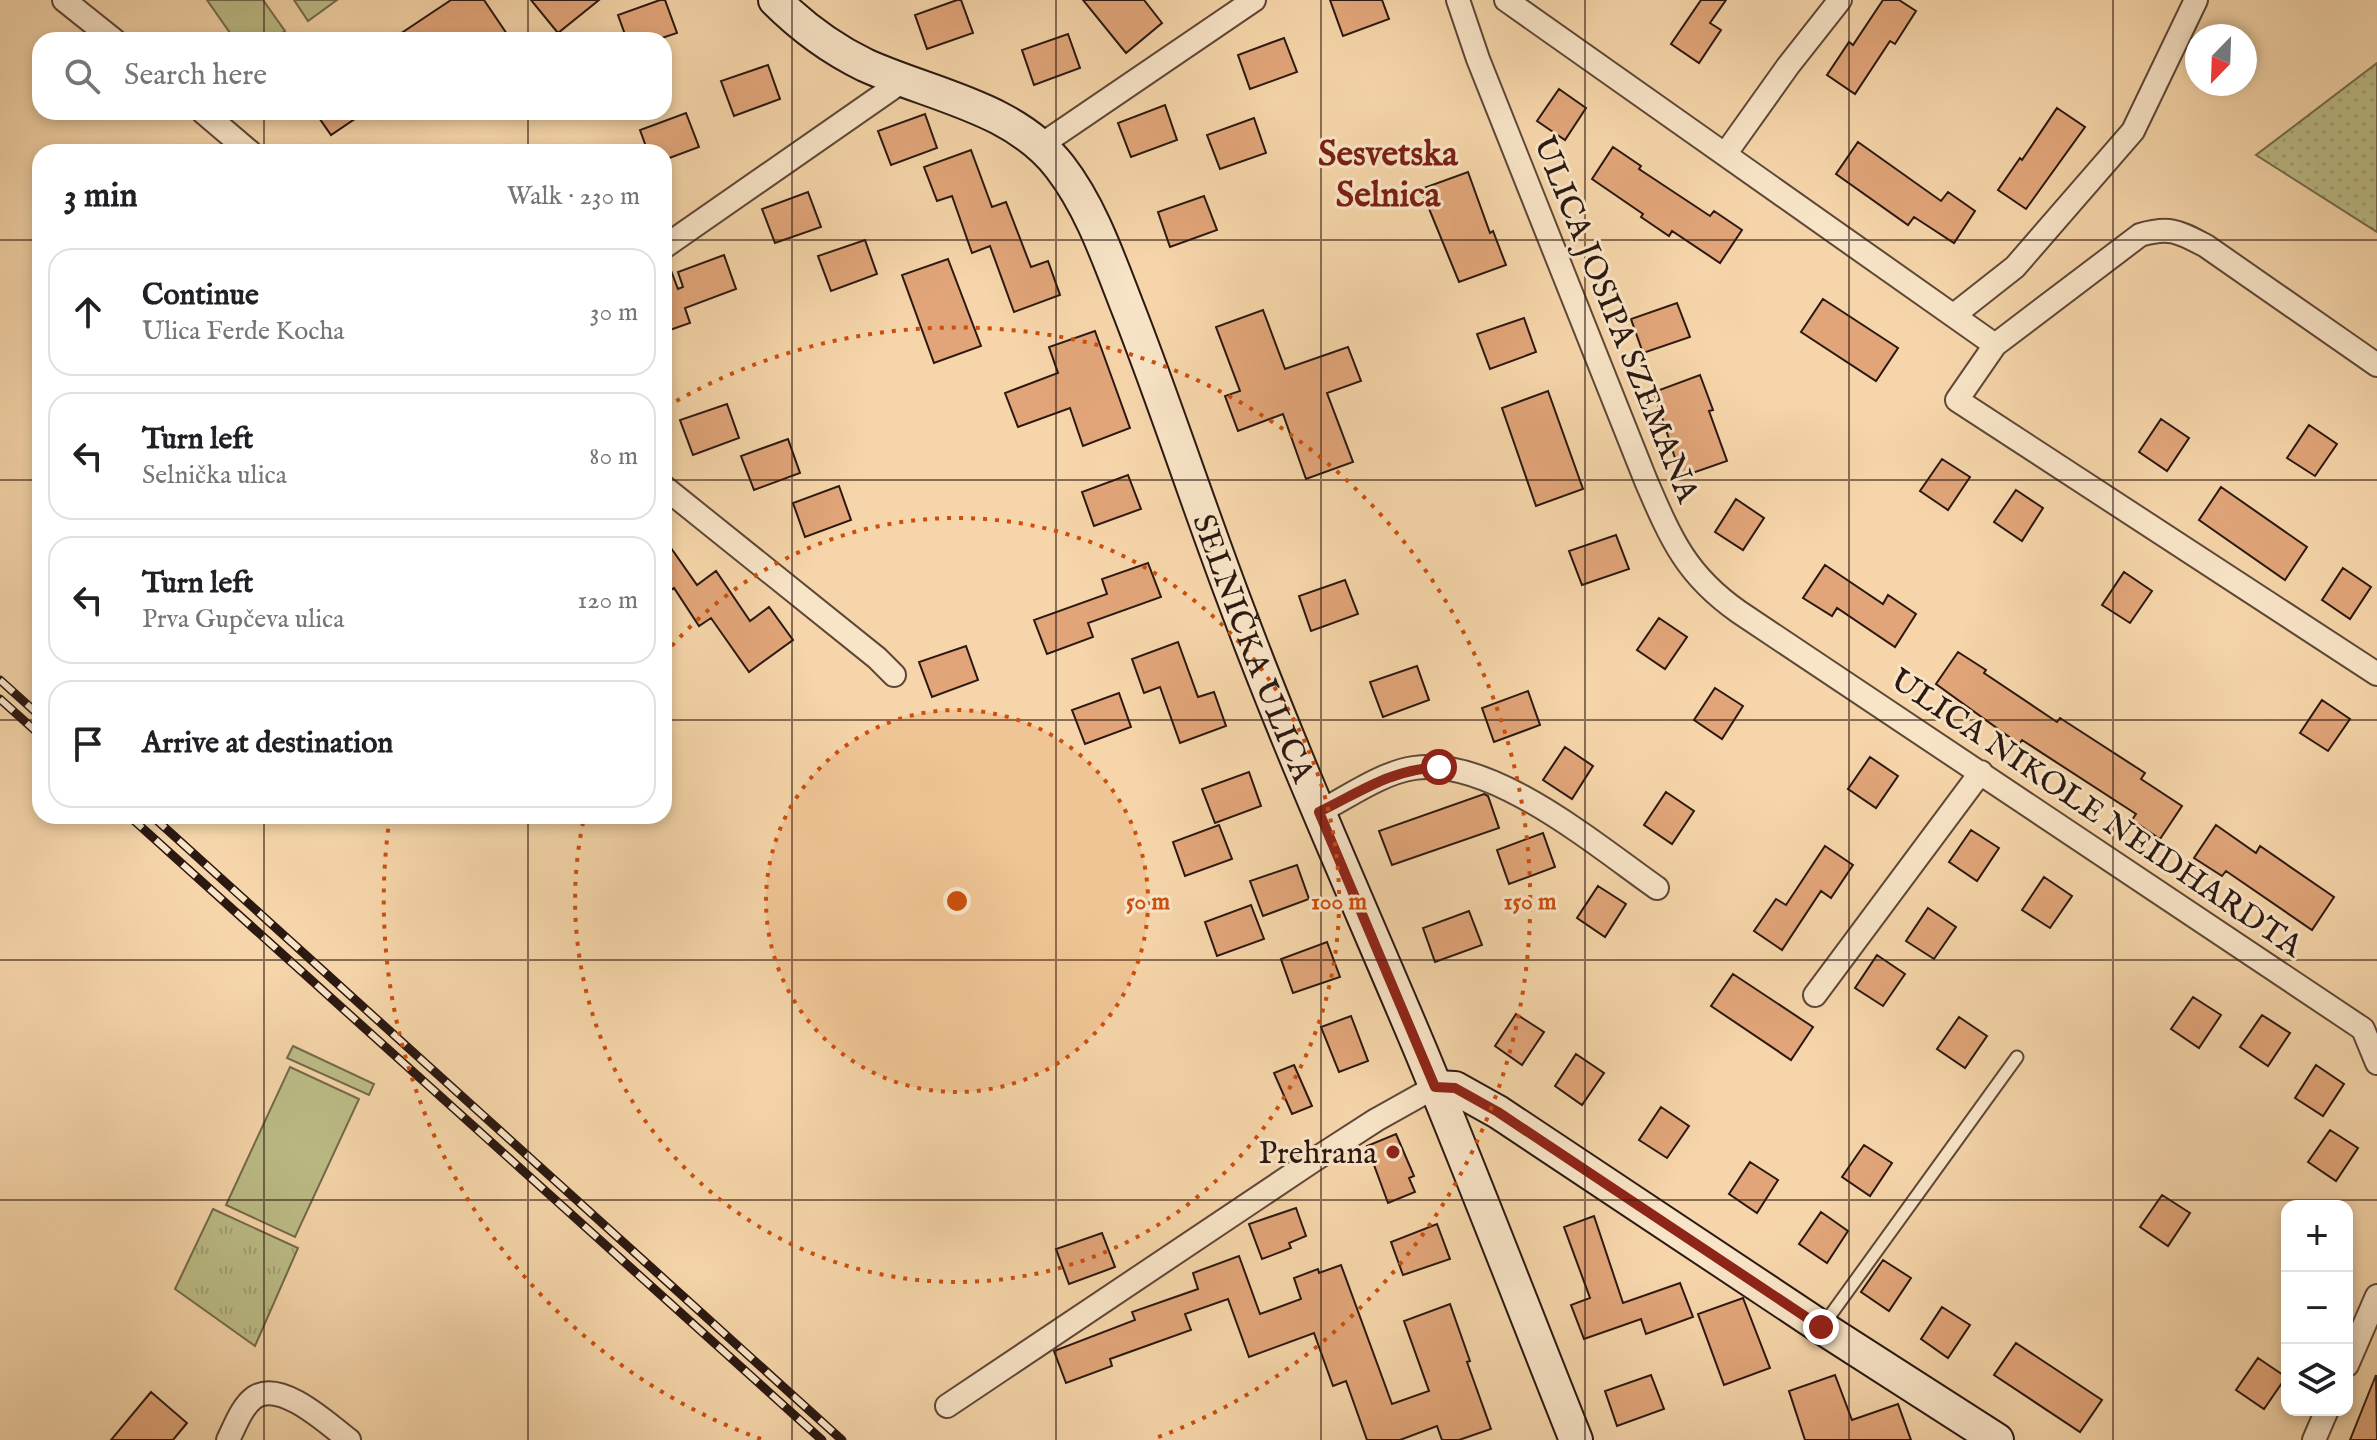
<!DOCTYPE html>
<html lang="en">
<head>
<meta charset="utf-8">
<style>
	:root { --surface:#fff; --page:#f2f2f2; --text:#202124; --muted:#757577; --line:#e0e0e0 }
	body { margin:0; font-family:"IM FELL English",serif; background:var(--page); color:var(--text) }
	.controls { position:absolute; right:24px; bottom:24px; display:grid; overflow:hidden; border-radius:16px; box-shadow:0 4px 12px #0003 }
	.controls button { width:72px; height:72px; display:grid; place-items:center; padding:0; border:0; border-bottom:2px solid var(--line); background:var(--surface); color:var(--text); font:40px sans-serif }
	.compass { position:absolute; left:2185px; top:24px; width:72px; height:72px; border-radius:50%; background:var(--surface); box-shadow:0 4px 12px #0003; rotate:203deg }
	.stop { position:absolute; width:24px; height:24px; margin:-18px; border:6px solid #8f2418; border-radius:50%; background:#fff }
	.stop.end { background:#8f2418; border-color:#fff; box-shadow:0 2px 8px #0008 }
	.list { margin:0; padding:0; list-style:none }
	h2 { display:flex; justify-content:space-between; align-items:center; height:104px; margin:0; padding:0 32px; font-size:34px }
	h2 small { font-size:26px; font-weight:400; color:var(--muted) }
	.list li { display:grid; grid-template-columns:52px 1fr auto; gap:24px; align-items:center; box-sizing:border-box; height:128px; margin:0 16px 16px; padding:0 16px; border:2px solid var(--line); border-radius:24px }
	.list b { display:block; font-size:30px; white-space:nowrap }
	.list p { margin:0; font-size:26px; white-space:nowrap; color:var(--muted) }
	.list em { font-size:26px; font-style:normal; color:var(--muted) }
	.icon { flex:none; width:44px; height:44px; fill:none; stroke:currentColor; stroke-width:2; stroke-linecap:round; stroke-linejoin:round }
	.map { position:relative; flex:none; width:2377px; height:1440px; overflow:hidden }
	.search { position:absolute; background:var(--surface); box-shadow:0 4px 12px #0003; left:32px; top:32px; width:640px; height:88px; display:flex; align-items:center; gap:20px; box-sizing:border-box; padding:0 28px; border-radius:24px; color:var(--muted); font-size:30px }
	.panel { position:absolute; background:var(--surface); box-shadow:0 4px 12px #0003; left:32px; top:144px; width:640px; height:680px; border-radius:24px }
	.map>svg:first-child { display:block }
	.grass { fill:url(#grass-dots); stroke:#746a4c; stroke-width:2 }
	.park { fill:url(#park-tufts); stroke:#746a4c; stroke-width:2 }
	.pitch { fill:#bcbd87; stroke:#746a4c; stroke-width:2 }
	.building { fill:#e1a579; stroke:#2b1811; stroke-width:2 }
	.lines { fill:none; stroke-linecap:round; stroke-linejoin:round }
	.lane-casing { stroke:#5e4737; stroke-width:15 }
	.street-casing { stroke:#5e4737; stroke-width:26 }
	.secondary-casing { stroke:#2b1811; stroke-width:36 }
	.lane { stroke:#f8e4c7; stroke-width:11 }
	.street { stroke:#f8e4c7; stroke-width:22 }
	.secondary { stroke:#f8e4c7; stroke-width:32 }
	.rail-casing { stroke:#2b1811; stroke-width:9 }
	.rail { stroke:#f8e4c7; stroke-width:6; stroke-dasharray:18; stroke-linecap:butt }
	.route { stroke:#8f2418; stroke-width:10 }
	.grid { fill:none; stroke:#2b1811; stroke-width:2; stroke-opacity:0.55 }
	.ring { fill:none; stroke:#cc4f0d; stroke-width:4; stroke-dasharray:4 8 }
	.poi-dot { fill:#8f2418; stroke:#f8e4c7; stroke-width:3 }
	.labels { text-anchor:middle; stroke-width:6; stroke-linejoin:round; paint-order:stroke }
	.street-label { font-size:32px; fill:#2b1811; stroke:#f8e4c7 }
	.poi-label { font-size:32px; fill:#2b1811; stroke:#f8e4c7; text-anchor:end }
	.quarter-label { font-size:36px; font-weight:bold; fill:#7a1f14; stroke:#f8e4c7 }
	.centre { fill:#cc4f0d; stroke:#f8e4c7; stroke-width:4 }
	.ring-label { font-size:24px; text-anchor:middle; font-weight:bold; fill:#cc4f0d; stroke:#f8e4c7; stroke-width:6; stroke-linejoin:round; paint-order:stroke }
</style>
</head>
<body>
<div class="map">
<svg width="2377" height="1440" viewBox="0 0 2377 1440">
	<defs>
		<pattern id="grass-dots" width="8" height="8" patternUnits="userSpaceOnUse" patternTransform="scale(2)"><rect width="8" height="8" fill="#bcbd87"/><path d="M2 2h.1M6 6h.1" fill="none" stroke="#a2a274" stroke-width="1.8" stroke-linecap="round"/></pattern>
		<pattern id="park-tufts" width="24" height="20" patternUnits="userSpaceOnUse" patternTransform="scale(2)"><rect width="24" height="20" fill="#bcbd87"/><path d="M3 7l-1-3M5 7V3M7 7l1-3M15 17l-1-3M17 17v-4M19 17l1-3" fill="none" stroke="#a2a274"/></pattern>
	</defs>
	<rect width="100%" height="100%" fill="#f5d5a9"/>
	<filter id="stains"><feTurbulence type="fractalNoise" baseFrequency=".0025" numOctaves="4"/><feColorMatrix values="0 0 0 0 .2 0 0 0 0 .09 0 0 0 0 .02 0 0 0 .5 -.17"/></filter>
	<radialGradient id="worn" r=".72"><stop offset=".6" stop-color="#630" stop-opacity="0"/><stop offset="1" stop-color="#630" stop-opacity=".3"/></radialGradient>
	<path class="grass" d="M2377,63V232L2256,155Z"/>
	<path class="park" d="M213,1209L298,1248L255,1346L175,1289Z"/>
	<path class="pitch" d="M207,0H263L285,31L272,40H235Z
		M294,0H337L308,21Z
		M293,1046L374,1084L369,1095L287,1058Z
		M290,1067L359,1099L295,1237L226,1205Z"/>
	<path class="building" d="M451,0H484L511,40H391Z
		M531,0H599L558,33Z
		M660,0H665L677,33L656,40H627L618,15Z
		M957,0H961L973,33L927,49L915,15Z
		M1083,0H1144L1162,23L1126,53Z
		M1330,0H1382L1389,19L1343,36Z
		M1701,0H1726L1710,23L1721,30L1699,63L1671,44Z
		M1883,0H1899L1916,11L1895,44L1890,41L1855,94L1827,75L1849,42L1853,45Z
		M1068,34L1080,68L1034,85L1022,50Z
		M1284,38L1297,72L1250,89L1238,55Z
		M768,65L780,99L734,116L721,81Z
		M1559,89L1586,108L1565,140L1537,121Z
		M1165,105L1177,140L1131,157L1118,123Z
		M2057,108L2085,127L2026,209L1998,190L2020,158L2022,160Z
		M315,112H365L331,135Z
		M686,113L699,147L664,160V152H648L640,130Z
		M925,114L937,148L891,165L878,131Z
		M1254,118L1266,153L1220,169L1207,135Z
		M1858,142L1941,201L1948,192L1975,211L1954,243L1914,217L1908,225L1836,174Z
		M1613,147L1641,166L1639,169L1710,216L1714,211L1742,230L1720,263L1672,231L1669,236L1641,217L1643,214L1592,179Z
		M971,150L992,207L1006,202L1031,267L1048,261L1060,295L1014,312L990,246L972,253L952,196L937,201L924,167Z
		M1468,172L1490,233L1493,231L1506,265L1459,282L1421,189Z
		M808,192L821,227L775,243L762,209Z
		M1204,196L1217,230L1170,247L1158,212Z
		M865,240L877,274L831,291L818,256Z
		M724,255L736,289L685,308L690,323L664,332V261L667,260L678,289L683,287L678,272Z
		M948,259L981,346L934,363L902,275Z
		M1823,299L1898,348L1876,381L1801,332Z
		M1677,303L1690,337L1643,353L1631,319Z
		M1263,310L1285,369L1348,347L1361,381L1327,393L1353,462L1306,479L1283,414L1238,431L1225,396L1240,391L1216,327Z
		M1524,318L1536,352L1490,369L1477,334Z
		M1095,331L1130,428L1083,446L1070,408L1018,427L1005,393L1058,373L1049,347Z
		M1700,375L1713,410L1709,411L1727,461L1681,477L1654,392Z
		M1548,391L1583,489L1536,506L1502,408Z
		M727,404L739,438L693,455L680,420Z
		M2161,419L2189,438L2167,471L2139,452Z
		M2309,425L2337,444L2315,476L2287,458Z
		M788,439L800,473L754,490L741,456Z
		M1942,459L1970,477L1948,510L1920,491Z
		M1128,475L1141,509L1094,526L1082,492Z
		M839,486L851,520L805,537L793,503Z
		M2221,487L2307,547L2285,580L2199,520Z
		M2016,490L2043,508L2022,541L1994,522Z
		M1736,499L1764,518L1743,550L1715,532Z
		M1616,535L1629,569L1582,585L1569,551Z
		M664,538L697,585L716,571L750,621L769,607L793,640L749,672L711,618L699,626L674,588L664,595Z
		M1148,563L1161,597L1088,623L1093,637L1047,654L1034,620L1107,594L1102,579Z
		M1825,565L1883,604L1888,595L1916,614L1895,647L1837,608L1832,616L1803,598Z
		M2343,568L2371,587L2350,619L2322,600Z
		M2124,572L2152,591L2130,623L2102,605Z
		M1345,580L1358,614L1311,631L1299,596Z
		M1659,618L1687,637L1665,669L1637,650Z
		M1178,642L1198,697L1214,692L1226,726L1180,743L1160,687L1144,693L1132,659Z
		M966,646L978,680L932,697L919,662Z
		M1958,652L1986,670L1984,673L2057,722L2060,718L2145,773L2141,779L2182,806L2160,839L2132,820L2136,814L2022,740L2019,744L1936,684Z
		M1417,666L1429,700L1383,717L1370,682Z
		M1715,688L1743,706L1722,739L1694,720Z
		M1528,691L1540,725L1494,742L1482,708Z
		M1119,693L1131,727L1085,744L1072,710Z
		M2322,700L2350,719L2328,751L2300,733Z
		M1565,747L1593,766L1572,799L1543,780Z
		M1870,757L1898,776L1876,808L1848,789Z
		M1249,772L1261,806L1215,823L1202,789Z
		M1666,792L1694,811L1672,844L1644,825Z
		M1484,794L1488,796L1499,828L1392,865L1379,831Z
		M1219,825L1232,859L1185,876L1173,842Z
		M2216,825L2256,853L2260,846L2334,897L2312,930L2226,871L2222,876L2194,858Z
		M1971,830L1999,848L1977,881L1949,862Z
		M1543,833L1555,867L1509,884L1497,850Z
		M1825,846L1853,865L1831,898L1821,891L1782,950L1754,931L1776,899L1786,905Z
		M1297,865L1309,899L1263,916L1250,881Z
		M2044,877L2072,896L2050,928L2022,910Z
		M1598,886L1626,904L1605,937L1577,918Z
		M1251,905L1264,939L1217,956L1205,922Z
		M1928,908L1956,927L1934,959L1906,941Z
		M1469,911L1482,945L1435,962L1423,928Z
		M1327,942L1340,977L1293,993L1281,959Z
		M1877,955L1905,974L1883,1006L1855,988Z
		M1733,974L1813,1027L1791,1060L1711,1006Z
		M2193,997L2221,1015L2199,1048L2171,1029Z
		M1516,1014L1544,1032L1522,1065L1495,1046Z
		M2262,1015L2290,1033L2268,1066L2240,1047Z
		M1351,1016L1368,1061L1339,1072L1321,1027Z
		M1959,1017L1987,1036L1965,1068L1937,1049Z
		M1576,1054L1604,1073L1582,1105L1555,1086Z
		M1294,1065L1312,1106L1292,1114L1274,1073Z
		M2316,1065L2344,1084L2323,1116L2295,1098Z
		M1661,1107L1689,1126L1667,1158L1639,1140Z
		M2330,1130L2358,1148L2336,1181L2308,1162Z
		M1396,1134L1414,1176L1409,1178L1415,1192L1388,1203L1367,1146Z
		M1864,1145L1892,1163L1870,1196L1842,1177Z
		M1750,1162L1778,1180L1757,1213L1729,1194Z
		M2162,1195L2190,1213L2168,1246L2140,1227Z
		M1296,1208L1306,1236L1289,1243L1291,1248L1262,1259L1249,1224Z
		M1821,1212L1848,1231L1827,1263L1799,1244Z
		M1594,1216L1623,1303L1680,1283L1693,1317L1646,1334L1641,1319L1584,1339L1571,1305L1590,1298L1564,1227Z
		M1437,1224L1450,1259L1403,1275L1391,1242Z
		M1102,1233L1115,1267L1069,1284L1056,1249Z
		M1239,1256L1260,1314L1301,1299L1294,1278L1318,1269L1319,1273L1341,1265L1392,1404L1429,1391L1404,1321L1450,1304L1470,1361L1467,1362L1491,1429L1459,1440H1442L1437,1426L1400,1440H1367L1346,1381L1333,1386L1314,1333L1249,1357L1228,1299L1185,1314L1191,1330L1110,1359L1112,1366L1066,1383L1054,1351L1135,1320L1132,1312L1198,1289L1193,1273Z
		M1883,1260L1911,1278L1889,1311L1861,1292Z
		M1743,1298L1770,1368L1724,1385L1698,1314Z
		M1942,1307L1970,1325L1948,1358L1921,1339Z
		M2016,1343L2102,1400L2080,1432L1994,1375Z
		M2258,1358L2286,1377L2264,1409L2236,1390Z
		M1651,1375L1664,1409L1617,1426L1605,1391Z
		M1835,1375L1852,1420L1898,1404L1911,1440H1805L1789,1391Z
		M2376,1375L2377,1440H2350Z
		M151,1392L187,1423L173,1440H111Z"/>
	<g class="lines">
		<g class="lane-casing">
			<path id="lane" d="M1824,1324L2017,1057"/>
		</g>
		<g class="street-casing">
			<path id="street" d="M64,0L114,40
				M1458,0L1478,59L1646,481C1671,539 1686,575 1739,612L2363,1029L2377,1063
				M1506,0L1995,345
				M203,112L250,152
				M1041,145L1254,0
				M1726,153L1788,66L1840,0
				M664,247L904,80
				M1954,315L2015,267L2133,131L2196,0
				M2377,365L2206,246C2179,232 2171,226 2140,235L1995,345L1957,400L2377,674
				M664,487L877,658L894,675
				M1319,812C1348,797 1381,773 1414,768C1491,756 1597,846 1657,888
				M1815,995L1981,772
				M2347,1365L2377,1296
				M947,1406L1314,1160L1376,1120L1435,1087
				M228,1440C235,1426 242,1406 255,1397C282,1380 329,1425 349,1440
				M2314,1440L2327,1410"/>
		</g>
		<g class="secondary-casing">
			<g id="secondary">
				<path id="s1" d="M775,0C801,26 832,49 865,65C931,95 1014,107 1060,167C1091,207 1109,260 1127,306C1167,408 1200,511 1239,613C1294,760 1359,904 1420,1049C1474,1179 1524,1310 1576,1440"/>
				<path d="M1435,1087L1455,1088L1498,1112L1821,1327L1997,1440"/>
			</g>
		</g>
		<use href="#lane" class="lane"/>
		<use href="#street" class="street"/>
		<use href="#secondary" class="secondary"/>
		<g class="rail-casing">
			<path id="rail" d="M0,680L40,716
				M0,699L40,735
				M129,816L822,1440
				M152,816L842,1440"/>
		</g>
		<use href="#rail" class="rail"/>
	</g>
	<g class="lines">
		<path class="route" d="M1439,767C1390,770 1362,791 1319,812L1435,1087L1455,1088L1498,1112L1821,1327"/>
	</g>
	<path class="grid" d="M264,0V40M528,0V40M792,0V1440M1056,0V1440M1321,0V1440M1585,0V1440M1849,0V1440M2113,0V1440M264,112V152M528,112V152M0,240H40M664,240H2377M0,480H40M664,480H2377M0,720H40M664,720H2377M264,816V1440M528,816V1440M0,960H2377M0,1200H2377"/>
	<circle cx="957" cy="901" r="191" fill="#cc4f0d" fill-opacity=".12"/>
	<g class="ring">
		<circle cx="957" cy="901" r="191"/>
		<path d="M664 655A382 382 0 1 1 584 818"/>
		<path d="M761 1439A573 573 0 0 1 390 816M666 407A573 573 0 1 1 1153 1439"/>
	</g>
	<circle class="poi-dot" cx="1393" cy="1152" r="8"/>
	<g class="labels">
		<g class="street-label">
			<text transform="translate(1617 319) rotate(68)" y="11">ULICA JOSIPA SZEMANA</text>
			<text dy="11" stroke="none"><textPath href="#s1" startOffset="854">SELNIČKA ULICA</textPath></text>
			<text transform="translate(2097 812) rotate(34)" y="11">ULICA NIKOLE NEIDHARDTA</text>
		</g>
		<g class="poi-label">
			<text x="1377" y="1163">Prehrana</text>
		</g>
		<g class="quarter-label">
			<text x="1388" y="165">Sesvetska<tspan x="1388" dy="41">Selnica</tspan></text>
		</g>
	</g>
	<circle cx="957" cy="901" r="12" class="centre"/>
	<g class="ring-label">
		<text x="1148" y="909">50 m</text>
		<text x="1339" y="909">100 m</text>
		<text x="1530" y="909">150 m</text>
	</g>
	<rect width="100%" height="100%" filter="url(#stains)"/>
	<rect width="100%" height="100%" fill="url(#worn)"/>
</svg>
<div class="controls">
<button>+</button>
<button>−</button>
<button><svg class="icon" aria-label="layers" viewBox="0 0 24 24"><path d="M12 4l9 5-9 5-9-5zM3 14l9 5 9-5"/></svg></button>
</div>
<svg class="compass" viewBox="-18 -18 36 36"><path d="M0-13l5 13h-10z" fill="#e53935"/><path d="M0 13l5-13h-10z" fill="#757577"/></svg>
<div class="stop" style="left:1439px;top:767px"></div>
<div class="stop end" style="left:1821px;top:1327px"></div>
<div class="search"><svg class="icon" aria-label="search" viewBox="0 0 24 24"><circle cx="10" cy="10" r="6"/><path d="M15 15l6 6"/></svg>Search here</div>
<section class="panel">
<h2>3 min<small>Walk · 230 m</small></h2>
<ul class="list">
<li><svg class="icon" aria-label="ahead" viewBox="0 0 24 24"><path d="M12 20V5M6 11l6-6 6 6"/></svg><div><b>Continue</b><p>Ulica Ferde Kocha</p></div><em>30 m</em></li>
<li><svg class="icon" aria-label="left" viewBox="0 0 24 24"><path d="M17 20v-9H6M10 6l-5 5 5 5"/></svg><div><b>Turn left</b><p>Selnička ulica</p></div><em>80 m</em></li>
<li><svg class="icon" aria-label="left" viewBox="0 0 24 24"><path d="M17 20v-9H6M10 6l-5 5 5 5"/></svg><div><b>Turn left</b><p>Prva Gupčeva ulica</p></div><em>120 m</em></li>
<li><svg class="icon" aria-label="arrive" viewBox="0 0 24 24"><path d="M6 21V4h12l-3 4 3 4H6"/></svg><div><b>Arrive at destination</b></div></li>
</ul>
</section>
</div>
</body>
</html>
